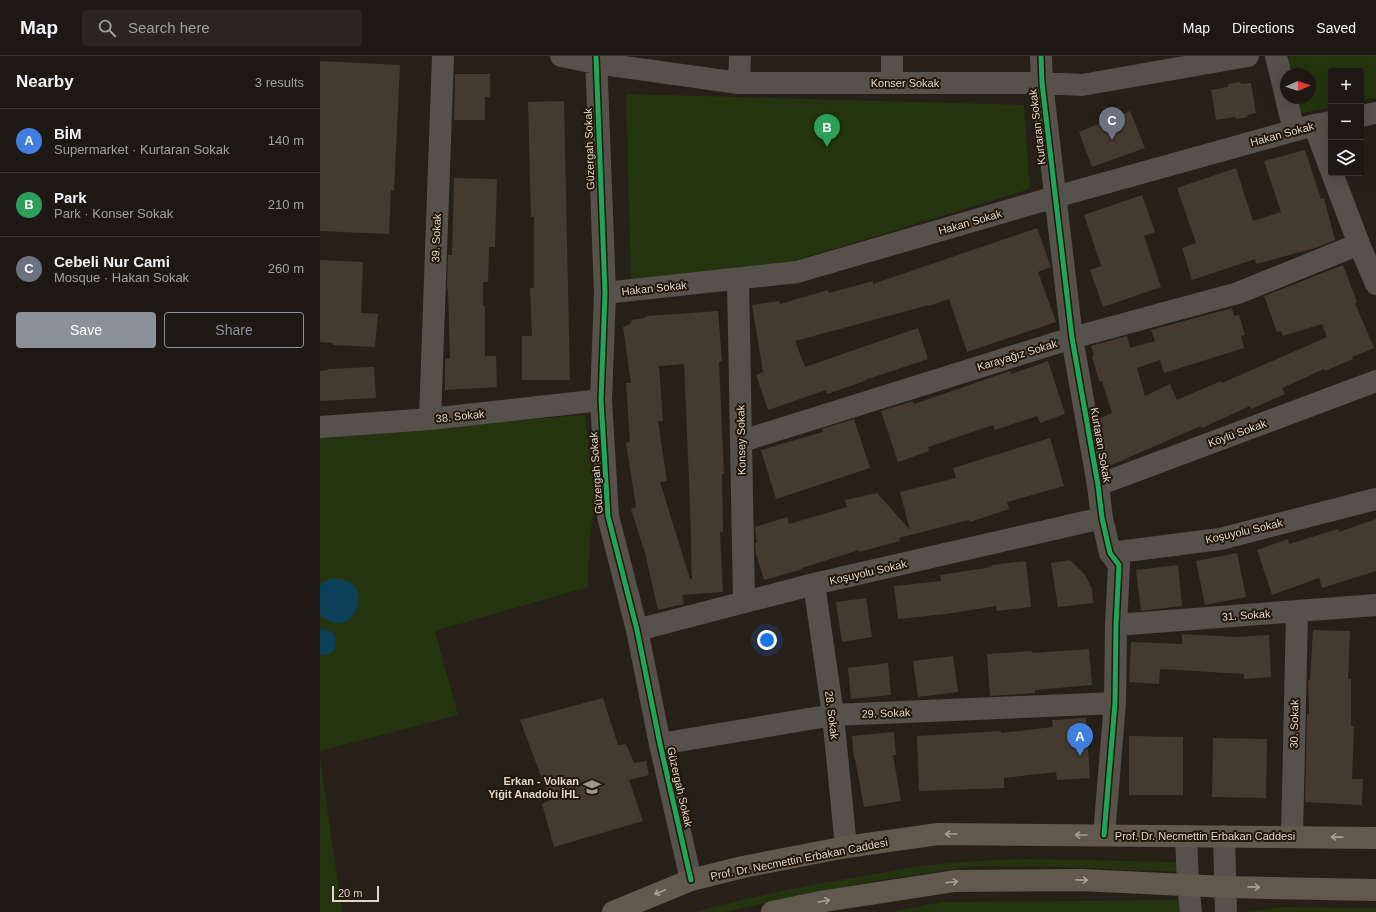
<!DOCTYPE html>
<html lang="en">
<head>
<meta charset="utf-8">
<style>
	:root { --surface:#1d1813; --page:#2a2521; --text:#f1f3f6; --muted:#a0a0a0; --line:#3b3733; --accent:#8c9099 }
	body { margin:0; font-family:Arial,sans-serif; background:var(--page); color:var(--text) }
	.controls { position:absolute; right:12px; top:12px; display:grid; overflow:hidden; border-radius:4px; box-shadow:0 4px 16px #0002 }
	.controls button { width:36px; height:36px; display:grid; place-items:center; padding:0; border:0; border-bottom:1px solid var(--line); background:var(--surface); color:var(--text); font:20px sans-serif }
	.compass { position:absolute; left:960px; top:12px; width:36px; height:36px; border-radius:50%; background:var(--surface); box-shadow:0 4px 16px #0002; rotate:87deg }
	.scale { position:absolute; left:12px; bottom:10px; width:47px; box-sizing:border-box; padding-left:4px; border:2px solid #dfd7ce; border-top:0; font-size:11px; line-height:14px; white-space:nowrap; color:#dfd7ce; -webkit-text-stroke:3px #24180a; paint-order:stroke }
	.you { position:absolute; left:447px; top:584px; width:14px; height:14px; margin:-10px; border:3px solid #fff; border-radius:50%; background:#1a73e8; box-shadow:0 0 0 6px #1a73e833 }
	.badge { display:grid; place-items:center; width:26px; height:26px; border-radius:50%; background:var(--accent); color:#fff; font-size:13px; font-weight:700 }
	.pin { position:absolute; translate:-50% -33px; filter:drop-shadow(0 1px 2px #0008) }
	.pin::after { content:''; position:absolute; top:21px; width:14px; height:12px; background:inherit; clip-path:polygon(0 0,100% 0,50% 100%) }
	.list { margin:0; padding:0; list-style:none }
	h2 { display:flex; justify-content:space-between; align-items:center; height:52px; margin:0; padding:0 16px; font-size:17px }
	h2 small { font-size:13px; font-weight:400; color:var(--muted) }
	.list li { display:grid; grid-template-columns:26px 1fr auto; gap:12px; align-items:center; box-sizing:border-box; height:64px; padding:0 16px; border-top:1px solid var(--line) }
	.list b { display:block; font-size:15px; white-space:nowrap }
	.list p { margin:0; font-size:13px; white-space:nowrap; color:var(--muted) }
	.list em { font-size:13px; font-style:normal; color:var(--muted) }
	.actions { display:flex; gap:8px; padding:12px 16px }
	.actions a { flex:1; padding:9px 0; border:1px solid var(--accent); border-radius:4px; text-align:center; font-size:14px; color:var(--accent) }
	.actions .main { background:var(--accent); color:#fff }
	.icon { flex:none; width:22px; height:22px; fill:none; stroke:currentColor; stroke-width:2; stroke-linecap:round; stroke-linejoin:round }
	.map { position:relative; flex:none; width:1056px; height:856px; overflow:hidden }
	header { display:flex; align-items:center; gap:24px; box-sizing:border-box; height:56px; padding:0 20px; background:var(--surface); border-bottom:1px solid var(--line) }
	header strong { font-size:19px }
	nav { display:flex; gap:22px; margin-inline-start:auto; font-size:14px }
	.search { width:280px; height:36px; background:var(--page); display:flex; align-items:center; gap:10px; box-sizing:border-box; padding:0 14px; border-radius:4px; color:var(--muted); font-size:15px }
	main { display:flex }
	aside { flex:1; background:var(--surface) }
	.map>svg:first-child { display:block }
	.green { fill:#23340f }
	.water { fill:#0c4058 }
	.building { fill:#443a30; fill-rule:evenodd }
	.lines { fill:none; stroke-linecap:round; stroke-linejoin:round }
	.minor { stroke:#57514c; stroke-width:22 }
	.major { stroke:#62594e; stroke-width:22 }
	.cycleway-casing { stroke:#24180a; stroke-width:8 }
	.cycleway { stroke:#20a55d; stroke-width:5 }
	.oneway { stroke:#a79e94 }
	.labels { text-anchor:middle; stroke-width:4; stroke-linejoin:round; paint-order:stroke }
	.street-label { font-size:11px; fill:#dfd7ce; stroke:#24180a }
	.poi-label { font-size:11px; font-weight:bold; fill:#dfd7ce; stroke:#24180a; text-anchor:end }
</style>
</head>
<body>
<header>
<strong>Map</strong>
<div class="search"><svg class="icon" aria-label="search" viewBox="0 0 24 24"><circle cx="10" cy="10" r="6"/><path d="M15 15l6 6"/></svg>Search here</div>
<nav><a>Map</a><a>Directions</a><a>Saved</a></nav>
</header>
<main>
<aside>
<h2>Nearby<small>3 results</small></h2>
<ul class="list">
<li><span class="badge" style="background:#3f7fe0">A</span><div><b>BİM</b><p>Supermarket · Kurtaran Sokak</p></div><em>140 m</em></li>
<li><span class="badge" style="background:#2e9e5b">B</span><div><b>Park</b><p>Park · Konser Sokak</p></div><em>210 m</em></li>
<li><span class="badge" style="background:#6b7280">C</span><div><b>Cebeli Nur Cami</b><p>Mosque · Hakan Sokak</p></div><em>260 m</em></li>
</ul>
<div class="actions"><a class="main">Save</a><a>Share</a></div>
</aside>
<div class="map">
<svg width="1056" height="856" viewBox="0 0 1056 856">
	<rect width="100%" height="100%" fill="#272019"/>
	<path class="green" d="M972,0H1056V42L1041,45V15H1011V51L978,58L975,42H990V18H971L968,1Z
		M306,38L704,49L710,133L461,209L311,226Z
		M265,359L275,446L270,480L268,531L115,575L138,659L0,695V380Z
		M0,703L22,856H0Z
		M707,803L862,806V816L736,811L665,810L641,812L555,825L471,841L406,856H375C433,840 491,828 550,819C573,815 596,810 619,808C648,805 678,804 707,803Z
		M858,844L861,856H570L623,846Z
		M960,851L1056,852V856H925Z"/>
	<path class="water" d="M11,523C60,518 35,591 0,559V530L4,526Z
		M0,573C22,572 21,601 0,599Z"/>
	<path class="building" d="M0,5L80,9L74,134H71L69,178L0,175Z
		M135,18H170V41H165V64H134Z
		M920,26L921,28L931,27L936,57L927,59L928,61L916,63L915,61L896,64L891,34L908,31V28Z
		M244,45L250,324H202V280H212L210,232H214V161H211L208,46Z
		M810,55L825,92L772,111L759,76Z
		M985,94L1001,143L1004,142L1015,184L995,192L936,208L935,203L872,224L862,192L876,187L857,132L916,112L933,165L961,156L944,105Z
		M134,122L177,123L175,191H169L168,226H163V250H165V300H176L177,331L125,334V303L130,302L128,233H127L128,199H132Z
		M822,139L835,176L824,180L841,231L783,251L770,214L781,210L764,159Z
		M717,172L731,211L718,216L736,266L647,296L629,243L609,250V249L475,285L485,311L598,272L608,303L545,324V325L507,338L506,334L448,354L436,319L443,316L432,249L459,245L460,248L508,234L509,237L553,225V228Z
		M0,204L43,206L41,257L58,258L55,291L13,289V287L0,286Z
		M1023,209L1037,246L1035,247L1054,292L1032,301L1033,303L1005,315L1004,313L962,332L965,338L931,353L930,350L882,372L881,370L789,410L786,404L779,363L792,357L782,325H779L772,300L774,299L771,290L807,280L810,292L835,285L831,274L912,252L914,260L919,259L925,279L921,280L924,292L844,317L840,304L817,312L825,340L850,328L857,344L901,325L902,327L1007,281L1002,268L963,280L961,275L957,276L944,240Z
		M398,255L402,305L399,306L404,418H402L403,476H400L403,536L362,539L364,548L338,554L325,497L311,453L316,451L306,387L310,386L306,327H311L303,271L310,268L312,264L324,262L327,260ZM364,308L370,448L372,523H370L340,426L347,425L338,365H343L339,310Z
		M728,305L745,358L720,367L717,360L675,374L673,369L608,391L609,395L578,406L561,355L593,345L594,348L690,315L691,318Z
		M54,311L56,342L0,345V315L8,314V313Z
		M534,363L550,412L456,443L441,394L503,376L502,373Z
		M730,382L744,430L687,446L689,453L650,466L649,464L579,482L580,485L539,496V494L482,512L483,513L444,524L436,498L435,487H437L435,471L467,461L469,468L527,451L525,444L557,437L590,474L580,436L636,422L633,412Z
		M1056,463V515L1002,532L999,522L952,539L937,494L968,483L969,488L1018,473L1019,476Z
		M917,497L926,541L885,549L876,505Z
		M750,504L765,519L772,533L773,547L738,551L731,507Z
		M706,505L711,551L677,555L676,550L626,558L578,563L574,530L621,525L620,519L672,511L671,509Z
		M858,509L862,550L821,555L816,514Z
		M546,542L552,581L522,586L516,546Z
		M993,574L1030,575L1028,623H1031V670H1034L1032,723H1043L1042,749L985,746L987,658H989L988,624H990Z
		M862,578L916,581L949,579L951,621L924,623V618L840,613L839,628L809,626L811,586L862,588Z
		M769,593L772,629L715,634V637L670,640L667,598L712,595V597Z
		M633,600L638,636L598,641L593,605Z
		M568,607L571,639L531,643L528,612Z
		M283,642L298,689L306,688L314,707L326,705L329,719L309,724L323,765L234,791L222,748L230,744L200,664Z
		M766,662L770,722L737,724L736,716L684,722V732L599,735L597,680L681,675V677L733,671L732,664Z
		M574,676L576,699H573L581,745L544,751L535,703H534L532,680Z
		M809,680L863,681V739H809Z
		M893,682L947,683L946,742L892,741Z"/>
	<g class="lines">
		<path class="minor" d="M241,0L276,7L419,27H722L762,29L928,0
			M276,0L285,237L281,344L288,460L317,574L340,688L371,824
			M721,0L722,27L752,282L778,429L782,462L790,497L799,509L796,569L795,647L784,779
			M956,0L966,41
			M419,27L420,0
			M572,27V0
			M966,42L974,74
			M1041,60L1056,57
			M994,69L1011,114
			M1012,117L1039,188L1056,228
			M418,223L424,546
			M285,237L477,216L735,141L994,69L1011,66
			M110,363L123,0
			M0,371L110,363L281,344
			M422,385L752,282L918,237L1039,188
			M778,429L1056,325
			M790,497L900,483L1056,443
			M494,528L513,659L526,791
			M796,569L1056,549
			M317,574L494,528L782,462
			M340,688L513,659L795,647
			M866,780L868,828L871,856
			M904,780L906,856
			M972,781L977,556"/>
		<path class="major" d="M293,856L371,824L423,811L526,791L618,778L1056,782
			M452,856L505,845L635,825L761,824L906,831L1056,834"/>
		<g class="cycleway-casing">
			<path id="cycleway" d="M276,0L285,237L281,344L288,460L317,574L340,688L371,824
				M721,0L722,27L752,282L778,429L782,462L790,497L799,509L796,569L795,647L784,779"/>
		</g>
		<use href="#cycleway" class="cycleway"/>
	</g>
	<defs><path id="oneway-shaft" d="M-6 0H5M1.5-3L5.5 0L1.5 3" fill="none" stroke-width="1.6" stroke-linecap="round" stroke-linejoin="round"/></defs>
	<g class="oneway">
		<use href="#oneway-shaft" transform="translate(631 778) rotate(-180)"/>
		<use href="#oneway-shaft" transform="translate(761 779) rotate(-180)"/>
		<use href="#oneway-shaft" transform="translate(1017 781) rotate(-179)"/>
		<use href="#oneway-shaft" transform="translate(762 824) rotate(1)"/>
		<use href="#oneway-shaft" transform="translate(632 826) rotate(-6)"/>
		<use href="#oneway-shaft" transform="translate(934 831) rotate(1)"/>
		<use href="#oneway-shaft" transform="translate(340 836) rotate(157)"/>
		<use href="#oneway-shaft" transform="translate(504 845) rotate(-11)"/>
	</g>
	<defs>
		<g id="school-bare" transform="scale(1.38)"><path d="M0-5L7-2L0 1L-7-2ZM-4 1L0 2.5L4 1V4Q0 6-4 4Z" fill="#9f978f" stroke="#24180a" stroke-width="2.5" paint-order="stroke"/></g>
	</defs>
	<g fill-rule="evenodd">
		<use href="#school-bare" x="272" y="731"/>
	</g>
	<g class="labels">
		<g class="street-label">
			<text x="585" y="31">Konser Sokak</text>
			<text transform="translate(717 71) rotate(-97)" y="4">Kurtaran Sokak</text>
			<text transform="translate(962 78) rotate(-15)" y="4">Hakan Sokak</text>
			<text transform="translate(269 93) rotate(-92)" y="4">Güzergah Sokak</text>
			<text transform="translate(650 166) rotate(-16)" y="4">Hakan Sokak</text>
			<text transform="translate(116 182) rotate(-88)" y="4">39. Sokak</text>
			<text transform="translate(334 232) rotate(-6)" y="4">Hakan Sokak</text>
			<text transform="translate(697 299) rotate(-17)" y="4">Karayağız Sokak</text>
			<text transform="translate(140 360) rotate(-6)" y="4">38. Sokak</text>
			<text transform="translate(917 377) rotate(-20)" y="4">Köylü Sokak</text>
			<text transform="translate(421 384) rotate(-91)" y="4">Konsey Sokak</text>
			<text transform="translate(781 389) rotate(80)" y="4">Kurtaran Sokak</text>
			<text transform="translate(276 417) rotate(-94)" y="4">Güzergah Sokak</text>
			<text transform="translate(924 475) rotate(-13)" y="4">Koşuyolu Sokak</text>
			<text transform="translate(548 516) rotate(-13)" y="4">Koşuyolu Sokak</text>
			<text transform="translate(926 559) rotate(-4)" y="4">31. Sokak</text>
			<text transform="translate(566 657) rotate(-2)" y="4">29. Sokak</text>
			<text transform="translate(512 659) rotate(83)" y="4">28. Sokak</text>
			<text transform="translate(974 668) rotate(-89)" y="4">30. Sokak</text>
			<text transform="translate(360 731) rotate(77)" y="4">Güzergah Sokak</text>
			<text x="885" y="784">Prof. Dr. Necmettin Erbakan Caddesi</text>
			<text transform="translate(479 803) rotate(-11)" y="4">Prof. Dr. Necmettin Erbakan Caddesi</text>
		</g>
		<g class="poi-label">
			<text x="259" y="729">Erkan - Volkan<tspan x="259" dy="13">Yiğit Anadolu İHL</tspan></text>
		</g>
	</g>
</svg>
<div class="controls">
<button>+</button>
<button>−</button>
<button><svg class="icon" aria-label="layers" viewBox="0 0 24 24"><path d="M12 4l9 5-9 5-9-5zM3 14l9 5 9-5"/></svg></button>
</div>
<svg class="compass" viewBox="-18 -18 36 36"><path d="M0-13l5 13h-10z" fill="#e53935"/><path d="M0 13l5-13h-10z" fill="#a0a0a0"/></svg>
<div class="scale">20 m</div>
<div class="you"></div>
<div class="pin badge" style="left:760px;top:700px;background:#3f7fe0">A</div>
<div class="pin badge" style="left:507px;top:91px;background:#2e9e5b">B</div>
<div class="pin badge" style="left:792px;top:84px;background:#6b7280">C</div>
</div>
</main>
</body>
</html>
